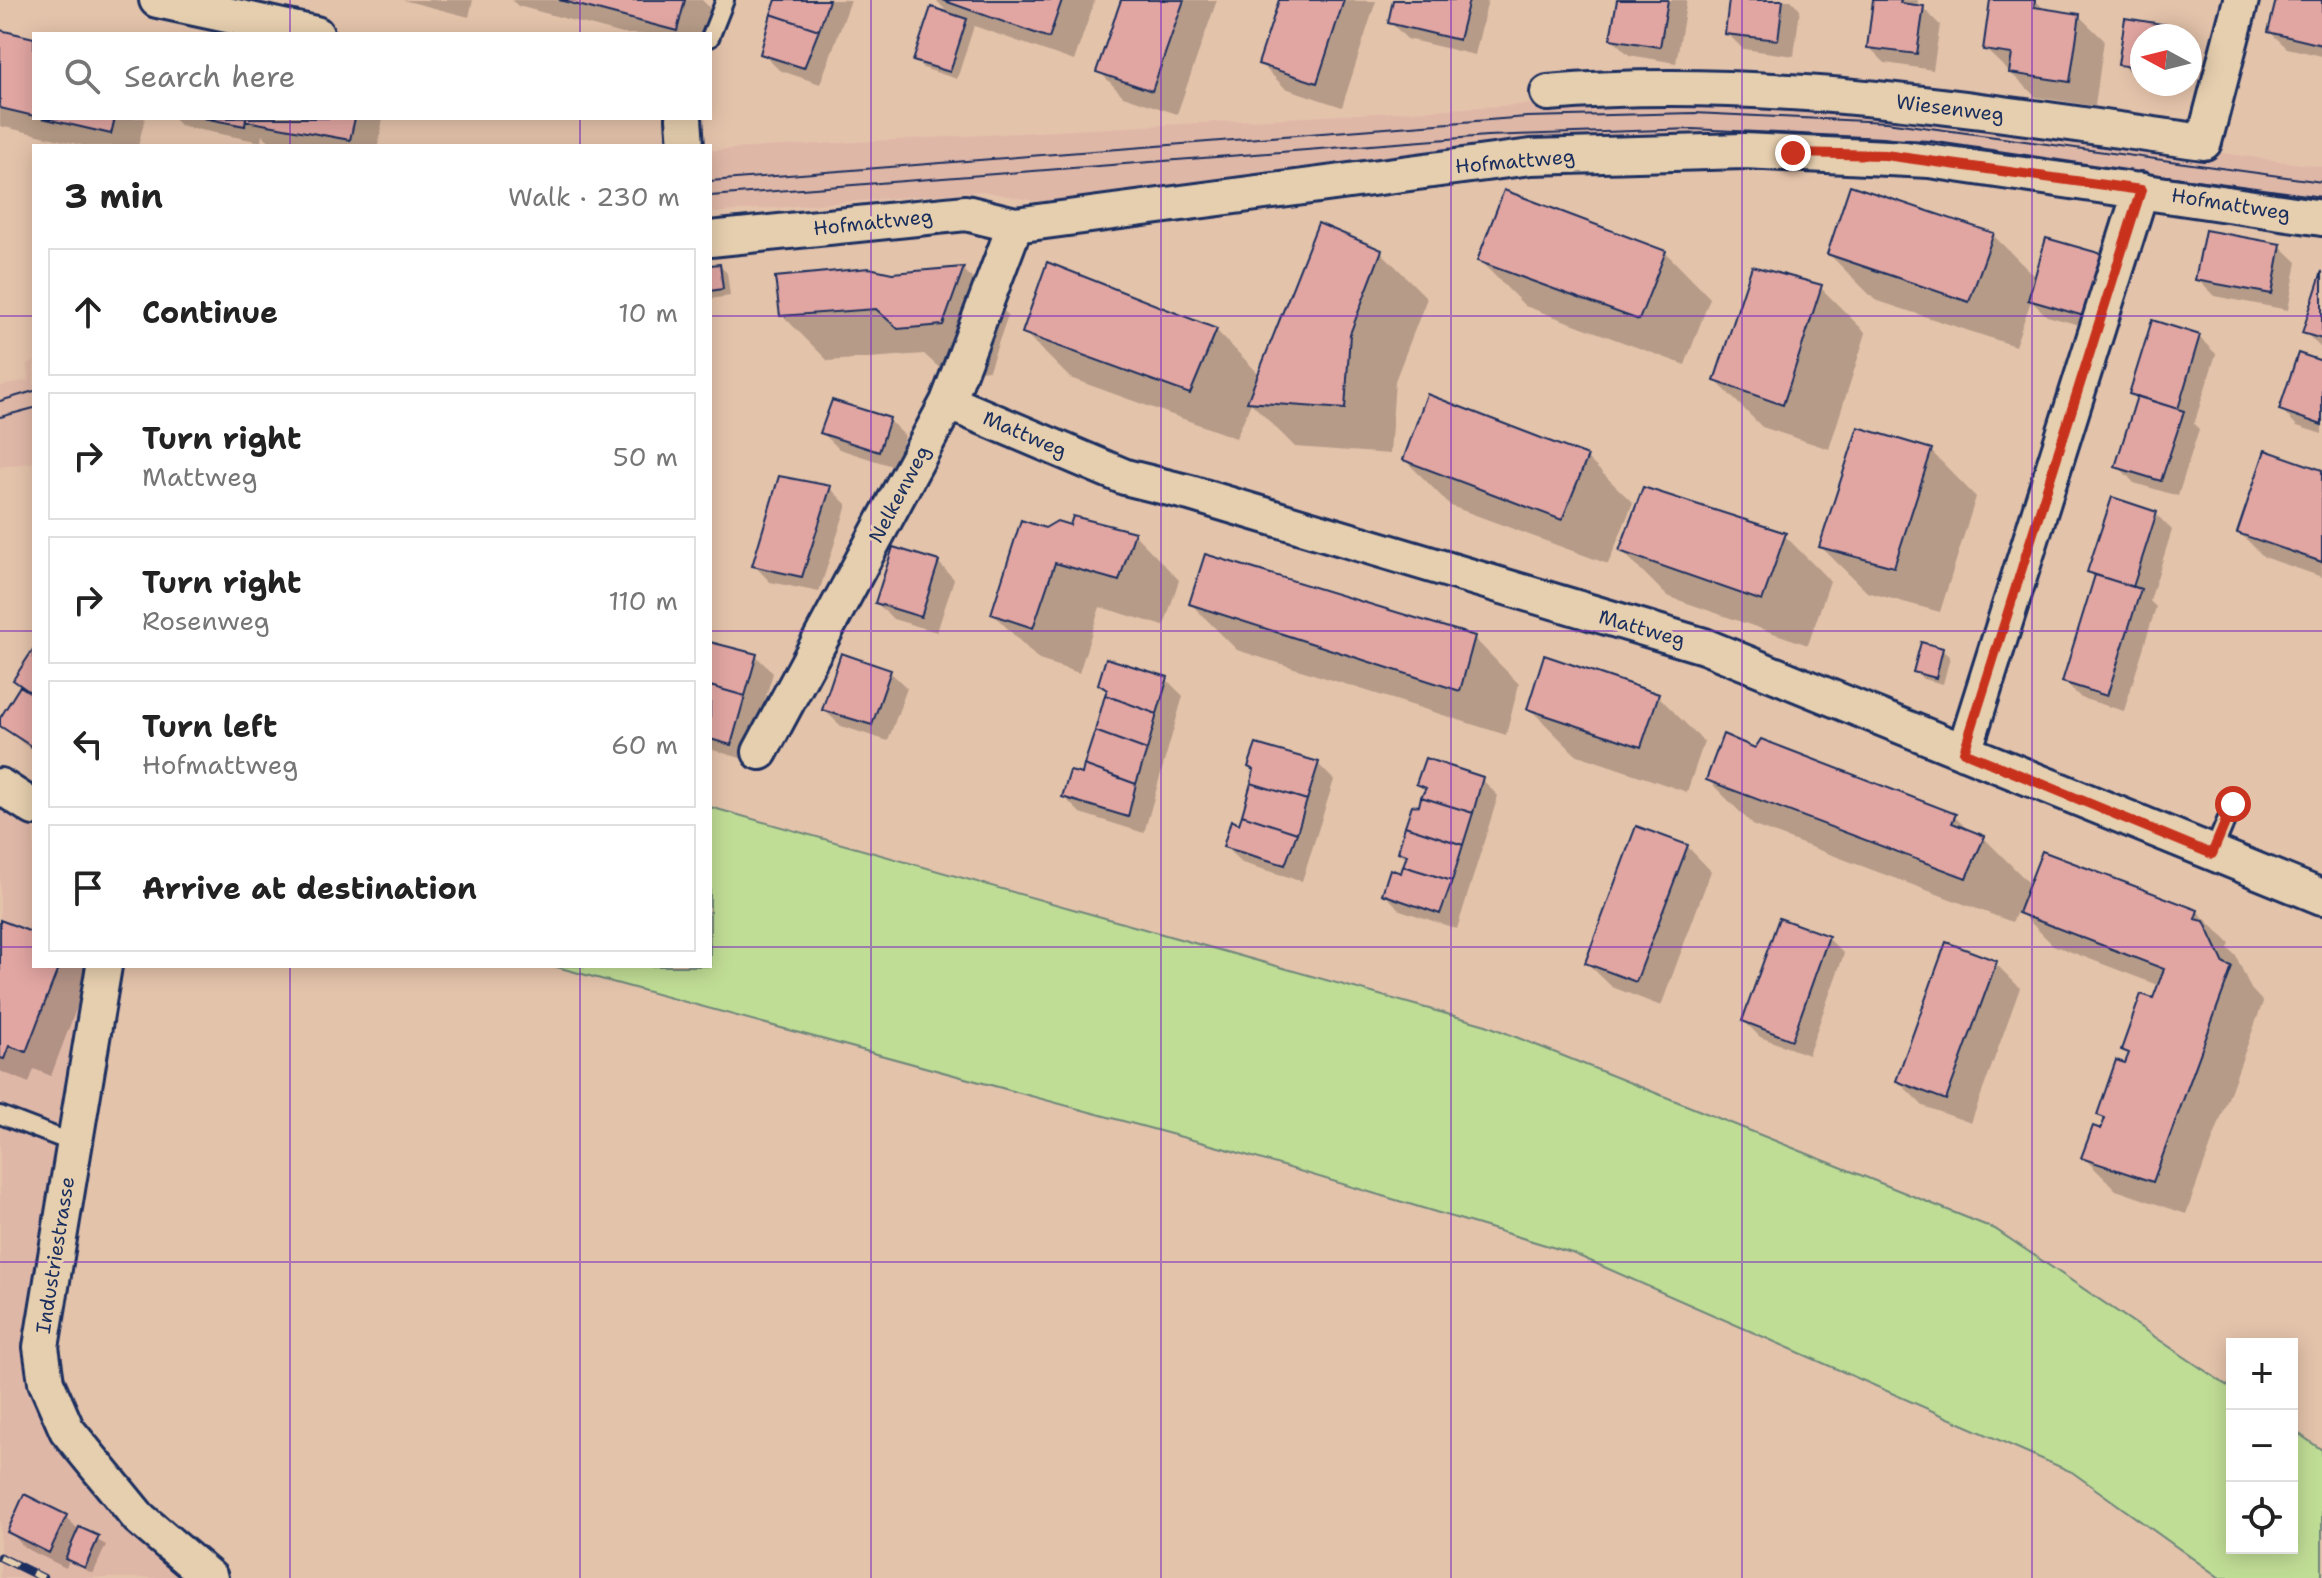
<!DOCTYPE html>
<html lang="en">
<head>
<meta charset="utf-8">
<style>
	:root { --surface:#fff; --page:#f2f2f2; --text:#222; --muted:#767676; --line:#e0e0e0 }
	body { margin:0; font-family:"Shantell Sans",sans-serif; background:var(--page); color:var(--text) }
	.controls { position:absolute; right:24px; bottom:24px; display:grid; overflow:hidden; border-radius:0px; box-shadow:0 4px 20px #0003 }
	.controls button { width:72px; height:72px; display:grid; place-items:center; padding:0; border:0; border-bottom:2px solid var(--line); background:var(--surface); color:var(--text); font:40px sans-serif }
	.compass { position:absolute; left:2130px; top:24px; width:72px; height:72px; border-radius:50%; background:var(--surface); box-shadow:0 4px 20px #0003; rotate:277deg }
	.stop { position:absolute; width:24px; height:24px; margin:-18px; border:6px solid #c8321e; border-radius:50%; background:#fff }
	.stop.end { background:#c8321e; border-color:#fff; box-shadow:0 2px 8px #0008 }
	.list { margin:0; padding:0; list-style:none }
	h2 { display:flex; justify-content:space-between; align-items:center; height:104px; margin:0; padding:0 32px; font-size:34px }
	h2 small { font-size:26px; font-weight:400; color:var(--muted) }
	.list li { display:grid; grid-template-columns:52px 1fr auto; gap:24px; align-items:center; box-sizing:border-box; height:128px; margin:0 16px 16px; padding:0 16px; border:2px solid var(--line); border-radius:0px }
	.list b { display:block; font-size:30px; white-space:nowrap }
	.list p { margin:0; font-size:26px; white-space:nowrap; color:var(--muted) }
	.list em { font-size:26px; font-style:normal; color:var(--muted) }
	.icon { flex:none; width:44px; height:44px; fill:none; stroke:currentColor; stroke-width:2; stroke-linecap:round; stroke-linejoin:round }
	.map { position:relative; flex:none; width:2322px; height:1578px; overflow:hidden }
	.search { position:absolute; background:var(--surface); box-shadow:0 4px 20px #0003; left:32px; top:32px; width:680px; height:88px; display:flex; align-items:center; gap:20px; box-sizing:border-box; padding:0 28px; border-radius:0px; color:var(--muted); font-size:30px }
	.panel { position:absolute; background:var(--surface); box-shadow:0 4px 20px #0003; left:32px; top:144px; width:680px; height:824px; border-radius:0px }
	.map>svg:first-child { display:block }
	.built { fill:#dfb7a7 }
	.green { fill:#c0dd95; stroke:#6e867a; stroke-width:2 }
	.shadow { fill:#0003 }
	.building { fill:#e1a6a2; stroke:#1b2f5e; stroke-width:2 }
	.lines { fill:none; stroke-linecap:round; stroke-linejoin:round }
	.service-casing { stroke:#1b2f5e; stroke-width:22 }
	.minor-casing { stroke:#1b2f5e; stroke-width:40 }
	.service { stroke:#e6cfaf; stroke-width:16 }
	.minor { stroke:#e6cfaf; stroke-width:34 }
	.tram { stroke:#1b2f5e; stroke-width:2 }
	.rail-casing { stroke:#1b2f5e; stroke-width:9 }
	.rail { stroke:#e6cfaf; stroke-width:6; stroke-dasharray:18; stroke-linecap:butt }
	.route { stroke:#c8321e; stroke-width:10 }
	.grid { fill:none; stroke:#7b2cbf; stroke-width:2; stroke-opacity:0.55 }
	.labels { text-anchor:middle; stroke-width:6; stroke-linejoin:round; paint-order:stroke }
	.street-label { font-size:20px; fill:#1b2f5e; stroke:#e6cfaf }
</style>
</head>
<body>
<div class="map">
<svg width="2322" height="1578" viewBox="0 0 2322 1578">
	<rect width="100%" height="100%" fill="#e4c3ab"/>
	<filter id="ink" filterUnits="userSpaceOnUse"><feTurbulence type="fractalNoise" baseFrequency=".0125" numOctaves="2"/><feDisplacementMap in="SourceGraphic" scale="16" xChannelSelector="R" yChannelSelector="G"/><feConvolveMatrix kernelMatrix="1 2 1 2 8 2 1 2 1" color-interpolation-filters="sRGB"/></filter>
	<g filter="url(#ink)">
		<path class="built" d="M1607,100L1958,115L2322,167V204L1899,147L1049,204L982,191L710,213V150H715Z
			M34,361V462L0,467V386L29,380L27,364Z
			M0,786L34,808V966H104L46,1382L210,1578H0Z"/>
		<path class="green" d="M710,807L1486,1025L1995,1229L2232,1389V1548H2292V1429L2322,1450V1578H2220L2072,1472L1572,1253L1226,1149L553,966H710Z"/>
		<path class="shadow" d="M403,0H473L469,17Z
			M512,0H702L713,11L707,34H623L518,6Z
			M779,0H851L820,84L779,70L763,54Z
			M936,0H1095L1074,61L974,26L957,79L923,68L916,60L951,16Z
			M1123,0H1217L1177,114L1123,96L1099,71Z
			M1281,0L1376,1L1342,107L1285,88L1261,64Z
			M1395,0H1488L1475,55L1407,39L1390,22Z
			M1619,0H1687L1676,63L1629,55L1612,39Z
			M1731,0H1791L1800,9L1794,56L1743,49L1727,33Z
			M1875,0H1918L1917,8H1923L1940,25L1933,70L1885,63L1869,47Z
			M1992,0H2035L2046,11L2079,16L2104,40L2095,106L2036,97L1985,49Z
			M2278,0H2322V56L2287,48L2270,32Z
			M2127,21L2179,29L2186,36H2142V81L2120,64Z
			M0,32L34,40V118H145L138,146H86L0,126Z
			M2190,40L2196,46L2190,79Z
			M2159,84H2189L2188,89Z
			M173,118H383L378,146H276L262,135L261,142L181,126Z
			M1993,235L2036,278L2101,256L2117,272L2101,331L2047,316L2031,301L2015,346L1875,300L1829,254Z
			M2280,246L2297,262L2288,310L2214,296L2198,280Z
			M1381,252L1427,298L1395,381L1390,454L1295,447L1251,403L1236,438L1070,378L1024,332L1216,330L1260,375Z
			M1665,252L1710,298L1685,365L1525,306L1480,261Z
			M720,266L727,273L730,296L710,299V267Z
			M963,269L1008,315L989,370L946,374L924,354L828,361L782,315L892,275Z
			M2322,277V349L2305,332Z
			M1820,287L1866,333L1829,449L1762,427L1716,381Z
			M2153,323L2199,337L2216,354L2194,424L2199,429L2178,496L2134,483L2118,466L2138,400L2132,393Z
			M2322,363V434L2297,426L2281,409Z
			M889,420L905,436L895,467L839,449L822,432Z
			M1931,451L1976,497L1940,612L1867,592L1821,547Z
			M1587,458L1633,503L1608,564L1451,506L1405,460Z
			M2322,472V577L2264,557L2239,532Z
			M781,478L830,488L847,505L819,592L770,582L754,565Z
			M2156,514L2172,530L2150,601L2156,607L2124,711L2081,698L2064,681L2096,579L2089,572Z
			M1071,527L1134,534L1179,580L1164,626L1100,607L1079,673L1039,660L993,614L1045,530Z
			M1784,535L1830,581L1808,645L1667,596L1621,550Z
			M938,562L954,579L937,632L893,619L877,603Z
			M1191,604L1474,638L1519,684L1506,735L1237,650Z
			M710,649L756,656L773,673L747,760L710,749Z
			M1942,650L1950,657L1943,684L1923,679L1915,671Z
			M34,652V752L0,725L22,686L15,680Z
			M890,672L907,688L888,741L841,726L824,710Z
			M1166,679L1183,696L1144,833L1080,813L1064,797L1084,777L1109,692L1100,684Z
			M1658,696L1704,742L1687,792L1575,754L1529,708Z
			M1756,751L1954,816L1971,833L1984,838L2031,885L2197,911L2230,944L2228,948L2236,956L2251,989L2263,1002L2186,1214L2116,1190L2083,1157L2102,1132L2106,1121L2100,1115L2130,1056L2123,1049L2160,986L2053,945L2018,910L2012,922L1754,826L1708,780Z
			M1318,764L1334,780L1302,881L1242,863L1225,847L1240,827L1255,772L1250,767Z
			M1482,779L1498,796L1457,929L1400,910L1384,893L1403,876L1408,859L1400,851L1426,792L1418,783Z
			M1687,846L1711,871L1661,1006L1612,987L1587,963Z
			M0,922L34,935V966H84L90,972L51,1076L34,1069L29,1083L0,1071Z
			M1828,938L1844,954L1808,1055L1760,1037L1744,1021Z
			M1995,963L2020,988L1971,1123L1923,1106L1898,1081Z
			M66,1517L78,1529L106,1545L93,1574L69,1560L66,1568L25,1548L9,1531Z"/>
		<path class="building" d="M559,0H685L677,31Z
			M776,0H829L819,30L771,14Z
			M942,0H1062L1049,38Z
			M1121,0H1184L1152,91L1096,72Z
			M1279,0H1344L1317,83L1258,64Z
			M1393,0H1469L1459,40L1388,23Z
			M1617,0H1668L1660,47L1610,39Z
			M1729,0H1783L1778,40L1725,34Z
			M1873,0H1901L1900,3L1924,6L1917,54L1867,48Z
			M1990,0H2035L2034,7L2080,14L2070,82L2009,73L2012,54L1983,50Z
			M2276,0H2322V45L2268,32Z
			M931,7L967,19L950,72L913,61Z
			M771,14L819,30L804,68L760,54Z
			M2125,18L2180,27L2179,36H2142V68L2118,65Z
			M0,30L34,38V116L0,108Z
			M42,118H115L111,134Z
			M203,118H246L245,126Z
			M246,118H355L350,140L246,121Z
			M1850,185L1994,233L1969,302L1827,254Z
			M1504,190L1666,251L1639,320L1477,261Z
			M1318,223L1382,250L1350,334L1345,409L1247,402Z
			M2205,230L2281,244L2272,294L2195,280Z
			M2046,238L2102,254L2084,316L2028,300Z
			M1047,262L1217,329L1190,394L1022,333Z
			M720,264L723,289L710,291V265Z
			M1752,266L1822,285L1783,405L1714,381Z
			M964,267L943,325L898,329L876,309L780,316L775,277L869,268L892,273Z
			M2322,271V339L2302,333Z
			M2152,320L2200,335L2178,409L2129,394Z
			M2298,353L2322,361V425L2279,410Z
			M1427,394L1588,456L1562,520L1403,460Z
			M2137,396L2184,411L2161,481L2115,467Z
			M832,400L890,418L879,452L820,433Z
			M1858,427L1932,449L1894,567L1819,547Z
			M2265,450L2322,470V562L2237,533Z
			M779,476L831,486L802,577L752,566Z
			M1643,487L1786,533L1762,601L1619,551Z
			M2112,497L2157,512L2133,587L2087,572Z
			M1073,516L1135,532L1119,581L1055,563L1033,628L991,614L1021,520L1045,528L1057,521L1070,525Z
			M893,547L939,561L921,617L875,603Z
			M1205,554L1475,636L1460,691L1189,604Z
			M2095,575L2141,589L2107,696L2062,682Z
			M710,642L757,654L745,696L710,686Z
			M1921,642L1943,648L1936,678L1913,672Z
			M34,648V695L13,680Z
			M841,653L891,670L872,725L822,710Z
			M1544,655L1659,694L1641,747L1527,709Z
			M1106,658L1168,677L1157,714L1105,695L1107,690L1098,684Z
			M20,686L34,695V748L0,726V718Z
			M710,686L745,696L731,745L710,739Z
			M1105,695L1157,714L1147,750L1095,731Z
			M1095,731L1147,750L1136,784L1084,765Z
			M1723,734L1755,748L1761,739L1956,814L1952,823L1985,836L1966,878L1706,780Z
			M1256,744L1319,762L1307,800L1251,783L1254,770L1248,767Z
			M1425,758L1483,777L1473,813L1421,797L1426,788L1416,784Z
			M1084,765L1136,784L1128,817L1062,797L1070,771L1082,774Z
			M1251,783L1307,800L1297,833L1242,815Z
			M1421,797L1473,813L1463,845L1405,826L1412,805L1419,806Z
			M1242,815L1297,833L1285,865L1223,847L1231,820L1239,824Z
			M1405,826L1463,845L1452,881L1403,866L1407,855L1398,852Z
			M1636,826L1688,845L1636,982L1585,963Z
			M2042,851L2198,910L2195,919L2204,921L2224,964L2232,967L2153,1182L2081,1158L2093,1126L2101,1129L2105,1118L2097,1115L2116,1060L2125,1063L2129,1053L2121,1050L2141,994L2153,998L2164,969L2018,913Z
			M1403,866L1452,881L1440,914L1382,894L1390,869L1401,873Z
			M1779,918L1829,936L1792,1040L1742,1021Z
			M0,920L34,933V966H59L26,1052L9,1046L4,1059L0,1058Z
			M1946,942L1997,961L1946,1100L1896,1081Z
			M24,1494L67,1515L49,1553L7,1532Z
			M79,1527L99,1536L85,1568L65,1559Z"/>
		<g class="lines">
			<g class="service-casing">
				<path id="service" d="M710,38L725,0
					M2212,854L2233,804
					M0,1115L73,1143"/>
			</g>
			<g class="minor-casing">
				<path id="minor" d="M157,0L316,34
					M1548,93C1768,74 1987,112 2204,142L2241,0
					M684,118L686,146
					M710,239L966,213L1015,225L1531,157L1744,151L1929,160L2322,218
					M948,402L1125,477L1190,493L1704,646L2322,897
					M760,752L948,402L1015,225
					M1964,752L2141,190
					M0,786L34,808
					M104,966L41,1347L46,1382L67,1430L139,1518L210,1578"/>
			</g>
			<use href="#service" class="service"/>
			<use href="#minor" class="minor"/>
			<path class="tram" d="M710,181L1527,117L1694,113L1886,122L2322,182
				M710,196L1487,136L1692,129L1884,138L2322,197
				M0,401L34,391
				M0,417L34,408"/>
			<g class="rail-casing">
				<path id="rail" d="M0,1557L43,1578"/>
			</g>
			<use href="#rail" class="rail"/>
		</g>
	</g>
	<g class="lines" filter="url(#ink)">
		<path class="route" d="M1793,153L1885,155L2141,190L1964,752L2212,854L2233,804"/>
	</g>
	<path class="grid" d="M290,0V34M580,0V34M871,0V1578M1161,0V1578M1451,0V1578M1742,0V1578M2032,0V1578M290,118V146M580,118V146M0,316H34M710,316H2322M0,631H34M710,631H2322M0,947H34M710,947H2322M290,966V1578M580,966V1578M0,1262H2322"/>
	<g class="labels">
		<g class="street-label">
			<text transform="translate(1950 108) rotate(7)" y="7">Wiesenweg</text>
			<text transform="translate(1515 161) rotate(-5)" y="7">Hofmattweg</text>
			<text transform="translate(2231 204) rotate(9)" y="7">Hofmattweg</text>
			<text transform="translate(873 222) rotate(-6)" y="7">Hofmattweg</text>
			<text transform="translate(1025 434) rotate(23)" y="7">Mattweg</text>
			<text transform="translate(899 494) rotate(-62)" y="7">Nelkenweg</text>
			<text transform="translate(1642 628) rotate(16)" y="7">Mattweg</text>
			<text transform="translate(55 1255) rotate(-81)" y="7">Industriestrasse</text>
		</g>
	</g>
</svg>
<div class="controls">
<button>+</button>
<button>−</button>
<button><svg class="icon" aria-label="locate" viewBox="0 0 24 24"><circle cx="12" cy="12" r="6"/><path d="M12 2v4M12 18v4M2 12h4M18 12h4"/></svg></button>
</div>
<svg class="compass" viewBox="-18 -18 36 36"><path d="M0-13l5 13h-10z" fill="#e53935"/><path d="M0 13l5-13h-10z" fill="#767676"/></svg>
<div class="stop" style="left:2233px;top:804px"></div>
<div class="stop end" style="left:1793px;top:153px"></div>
<div class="search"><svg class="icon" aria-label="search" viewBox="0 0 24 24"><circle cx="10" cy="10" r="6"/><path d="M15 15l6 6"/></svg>Search here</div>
<section class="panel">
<h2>3 min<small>Walk · 230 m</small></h2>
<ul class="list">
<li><svg class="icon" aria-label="ahead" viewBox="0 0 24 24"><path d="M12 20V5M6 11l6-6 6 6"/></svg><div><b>Continue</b></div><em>10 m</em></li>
<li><svg class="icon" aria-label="right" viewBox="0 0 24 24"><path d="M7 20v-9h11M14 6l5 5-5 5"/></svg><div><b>Turn right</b><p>Mattweg</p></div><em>50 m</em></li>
<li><svg class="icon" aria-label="right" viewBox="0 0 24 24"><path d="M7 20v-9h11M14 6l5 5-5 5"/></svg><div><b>Turn right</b><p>Rosenweg</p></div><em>110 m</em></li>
<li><svg class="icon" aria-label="left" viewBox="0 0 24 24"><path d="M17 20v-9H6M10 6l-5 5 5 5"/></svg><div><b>Turn left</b><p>Hofmattweg</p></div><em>60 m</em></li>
<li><svg class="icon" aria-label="arrive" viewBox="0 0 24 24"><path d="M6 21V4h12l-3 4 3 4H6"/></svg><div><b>Arrive at destination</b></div></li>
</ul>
</section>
</div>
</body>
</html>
